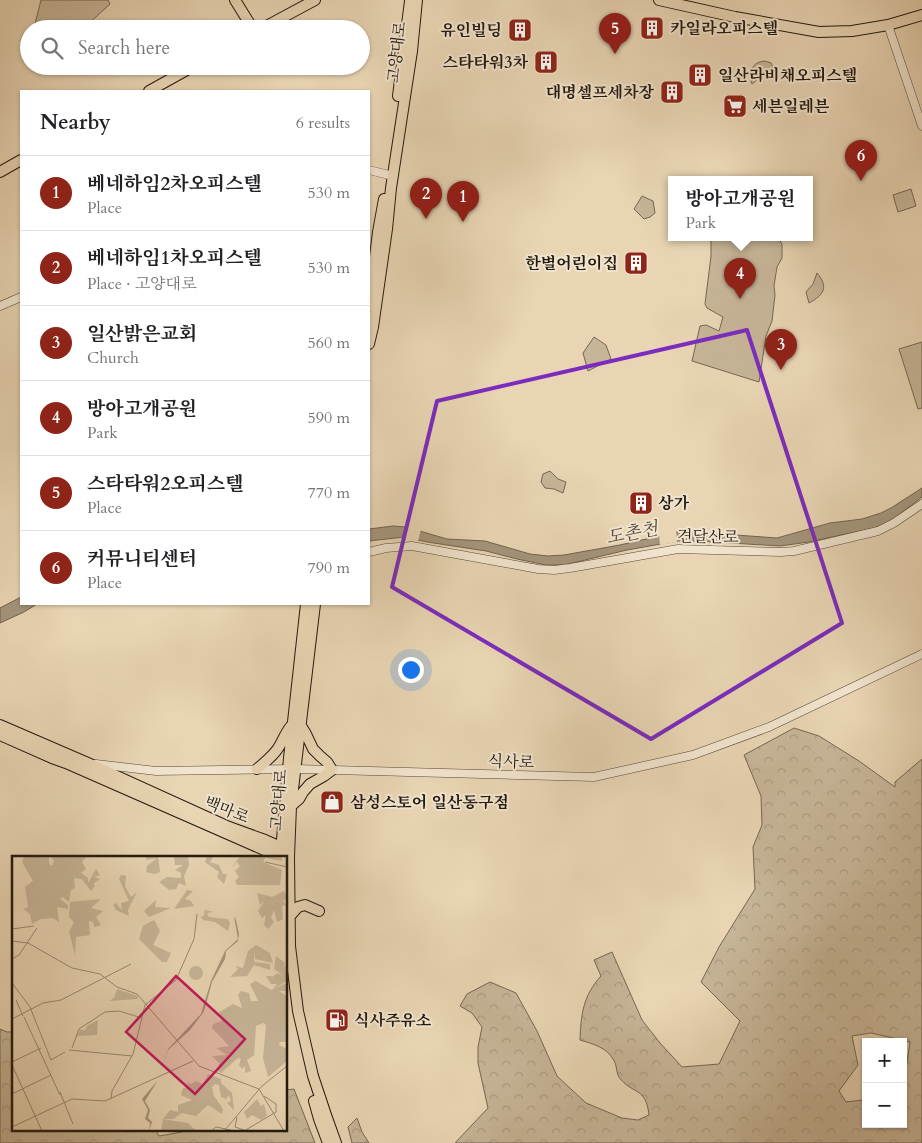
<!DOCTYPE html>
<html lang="en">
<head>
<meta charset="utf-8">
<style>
	:root { --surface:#fff; --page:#f2f2f2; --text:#202124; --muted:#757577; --line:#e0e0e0; --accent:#8f2418 }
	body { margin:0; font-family:Cardo,"Noto Serif KR",serif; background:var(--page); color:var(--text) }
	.controls { position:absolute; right:15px; bottom:15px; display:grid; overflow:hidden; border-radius:0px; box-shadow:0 1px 4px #0004 }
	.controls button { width:45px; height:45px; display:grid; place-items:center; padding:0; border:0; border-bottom:1px solid var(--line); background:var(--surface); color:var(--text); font:25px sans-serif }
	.you { position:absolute; left:410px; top:669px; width:18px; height:18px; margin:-12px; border:4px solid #fff; border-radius:50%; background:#1a73e8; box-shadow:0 0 0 8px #1a73e833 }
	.badge { display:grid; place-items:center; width:32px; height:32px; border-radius:50%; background:var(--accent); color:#fff; font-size:16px; font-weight:700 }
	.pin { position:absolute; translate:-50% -41px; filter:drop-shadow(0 1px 2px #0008) }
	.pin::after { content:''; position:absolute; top:26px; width:18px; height:15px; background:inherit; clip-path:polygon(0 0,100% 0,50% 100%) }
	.popup { position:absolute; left:668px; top:176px; width:145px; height:65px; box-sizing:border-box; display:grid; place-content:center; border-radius:0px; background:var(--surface); filter:drop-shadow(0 1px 4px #0005); font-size:16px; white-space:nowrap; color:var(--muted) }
	.popup b { font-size:19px; color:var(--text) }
	.popup::after { content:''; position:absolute; left:50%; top:100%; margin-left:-10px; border:10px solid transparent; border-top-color:var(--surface) }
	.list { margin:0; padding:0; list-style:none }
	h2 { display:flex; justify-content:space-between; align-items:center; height:65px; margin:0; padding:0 20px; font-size:21px }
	h2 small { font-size:16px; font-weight:400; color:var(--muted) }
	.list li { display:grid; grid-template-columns:32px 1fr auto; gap:15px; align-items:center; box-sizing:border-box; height:75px; padding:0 20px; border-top:1px solid var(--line) }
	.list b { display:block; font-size:19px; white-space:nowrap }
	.list p { margin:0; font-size:16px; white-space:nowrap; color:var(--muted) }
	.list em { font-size:16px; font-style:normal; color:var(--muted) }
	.icon { flex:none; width:28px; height:28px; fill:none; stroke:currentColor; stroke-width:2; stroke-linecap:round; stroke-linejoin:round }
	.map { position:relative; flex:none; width:922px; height:1143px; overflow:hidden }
	.search { position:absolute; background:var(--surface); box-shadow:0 1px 4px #0004; left:20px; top:20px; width:350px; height:55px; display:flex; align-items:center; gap:12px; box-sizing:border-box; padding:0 18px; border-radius:28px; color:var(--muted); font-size:19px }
	.panel { position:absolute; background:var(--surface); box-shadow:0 1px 4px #0004; left:20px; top:90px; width:350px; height:515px; border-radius:0px }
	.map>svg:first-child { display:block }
	.green { fill:#c7b598; stroke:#746754 }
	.forest { fill:url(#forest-crowns); stroke:#746754; fill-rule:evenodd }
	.water { fill:#a5957c; stroke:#716350 }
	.pier { fill:#e9d5b4 }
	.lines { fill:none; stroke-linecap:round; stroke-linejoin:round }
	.minor-casing { stroke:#544838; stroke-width:9 }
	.major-casing { stroke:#22190f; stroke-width:12 }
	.minor { stroke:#f1e4ce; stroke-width:8 }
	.major { stroke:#e9d5b4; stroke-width:10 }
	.marked { fill:none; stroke:#7b2cbf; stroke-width:4; stroke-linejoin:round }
	.labels { text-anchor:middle; stroke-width:4; stroke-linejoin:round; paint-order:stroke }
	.poi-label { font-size:16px; font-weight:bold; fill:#22190f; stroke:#f1e4ce; text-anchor:start }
	.street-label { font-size:16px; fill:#22190f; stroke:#f1e4ce }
	.water-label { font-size:18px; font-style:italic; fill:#564b3b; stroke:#f1e4ce }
	.inset-road { fill:none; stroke:#998a72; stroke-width:1 }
	.view { fill:#c2185b; fill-opacity:0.15; stroke:#c2185b; stroke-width:2.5 }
	.inset-edge { fill:none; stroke:#22190f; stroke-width:2.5 }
</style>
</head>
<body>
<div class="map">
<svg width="922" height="1143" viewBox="0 0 922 1143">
	<defs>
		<pattern id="forest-crowns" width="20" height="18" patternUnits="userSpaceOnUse" patternTransform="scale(1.25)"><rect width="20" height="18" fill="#c7b598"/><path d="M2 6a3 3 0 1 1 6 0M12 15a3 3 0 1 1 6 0" fill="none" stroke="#ab9b82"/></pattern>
	</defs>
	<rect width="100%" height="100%" fill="#e9d5b4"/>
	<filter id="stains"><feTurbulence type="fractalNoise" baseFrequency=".004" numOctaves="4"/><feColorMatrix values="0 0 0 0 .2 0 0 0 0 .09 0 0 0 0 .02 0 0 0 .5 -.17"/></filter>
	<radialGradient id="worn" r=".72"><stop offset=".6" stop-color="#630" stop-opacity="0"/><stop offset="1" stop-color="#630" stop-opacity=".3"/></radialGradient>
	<path class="green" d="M41,0H108L110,4L83,29H30L35,24Z
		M765,61L771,63L773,67L752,84L749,74C753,66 755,62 765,61Z
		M911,189L916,206L898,212L893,195Z
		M642,196L653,201L655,213L650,217L644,219L634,209Z
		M711,238H779L782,245V258L777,267L774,286L775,295L772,321L766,336L759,382L692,361L700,326L706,325L719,331L723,317L707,308L705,304L711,256Z
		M817,273C829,287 824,295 809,303L806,292L813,284Z
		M594,337L606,345L611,359L588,371L583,353Z
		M922,342V408L918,409L899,349Z
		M550,471L558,479L566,482L563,493L554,489L545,488L541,482L543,474Z"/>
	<path class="forest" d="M794,728L819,736L859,761L895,787V782L922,759V1143H455L488,1108L478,1063V1047L482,1027L472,1013L460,1006L467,994L490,982L516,993L537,1031L557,1076L586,1103L622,1118L638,1120L649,1115C646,1086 632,1095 619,1077C616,1072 617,1064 613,1059C606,1047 593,1044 580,1040C581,1014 583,996 601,976L594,960L612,952L642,1020L660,1043L682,1067L719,1064L740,1021L701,982L719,947L755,889L753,847L762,825L761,796L744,755ZM871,1033L910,1042L906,1069L903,1075V1124H866V1103L863,1100L846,1102L839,1091L858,1065L852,1036Z
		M0,1029L7,1032H14V1129H155L159,1136L182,1132L186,1129H286V1090L294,1089L315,1143H0Z
		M357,1118L362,1132L369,1143H352L348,1127Z"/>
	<path class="water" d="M922,488V497L892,520L876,528L841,535L809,542L780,546L696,541H678L627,550L564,565H546L517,559L486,551L427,542L404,537L369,541V529L393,526L406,527L447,539L485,541L530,554L548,556L564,555L620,545L681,531L777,538L830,523L862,519L881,513L891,508Z
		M21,597V604H37L24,612L0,623V608Z"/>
	<path class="pier" d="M408,525L421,529L418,541L405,538Z
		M676,530L677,542L660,545L659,534Z"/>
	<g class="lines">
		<g class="minor-casing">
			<path id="minor" d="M888,25L922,126
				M369,170L393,176
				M0,306L21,297
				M369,552L386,548L412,546L538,569L554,570L570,568L678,549L781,552L794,551L878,531L894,523L922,504
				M96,764L156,771L296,769L594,777L693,755L769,727L922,654"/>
		</g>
		<g class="major-casing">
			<path id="major" d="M235,0L253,29
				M659,0L735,17L819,32L852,31L888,25L922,15
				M261,29L315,0
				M149,91L194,66
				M398,96L410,1
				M0,172L21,160
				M369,306L378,232L384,199
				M369,344L373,327L387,229L391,188L412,51L417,0
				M315,604L291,806L289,857L290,946L298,1011L313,1076L326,1115L336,1143
				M0,725L88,763L229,827L265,840L281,847L289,857
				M0,735L52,758L66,763L262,849L280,856L289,857
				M257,769C265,762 275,755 280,745C284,738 286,732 291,726
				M291,806L299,799L303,792L310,784L324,776L332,770L327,762L320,756L313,749L306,734L300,724
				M281,851L289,758L306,604
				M290,916L298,907L305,905L319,911
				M314,1101L319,1119L328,1143"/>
		</g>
		<use href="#minor" class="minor"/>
		<use href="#major" class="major"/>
	</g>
	<path class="marked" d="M747,330L842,623L651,739L392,587L437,401Z"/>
	<defs>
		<g id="building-square" transform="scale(1.25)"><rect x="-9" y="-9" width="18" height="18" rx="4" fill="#8f2418" stroke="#f1e4ce"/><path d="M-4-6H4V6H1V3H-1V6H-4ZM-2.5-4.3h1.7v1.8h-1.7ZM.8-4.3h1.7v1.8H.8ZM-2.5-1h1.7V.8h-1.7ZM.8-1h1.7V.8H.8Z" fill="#fff"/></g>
		<g id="supermarket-square" transform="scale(1.25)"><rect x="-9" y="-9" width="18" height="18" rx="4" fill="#8f2418" stroke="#f1e4ce"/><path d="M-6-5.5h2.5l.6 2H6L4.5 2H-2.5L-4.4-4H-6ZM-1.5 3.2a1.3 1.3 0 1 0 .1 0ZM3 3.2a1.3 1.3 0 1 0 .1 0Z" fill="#fff"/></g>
		<g id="shop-square" transform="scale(1.25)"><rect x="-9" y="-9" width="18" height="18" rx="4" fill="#8f2418" stroke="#f1e4ce"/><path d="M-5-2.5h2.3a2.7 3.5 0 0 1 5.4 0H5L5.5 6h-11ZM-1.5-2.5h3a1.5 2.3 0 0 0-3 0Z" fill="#fff"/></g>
		<g id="fuel-square" transform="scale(1.25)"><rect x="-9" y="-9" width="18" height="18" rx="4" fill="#8f2418" stroke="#f1e4ce"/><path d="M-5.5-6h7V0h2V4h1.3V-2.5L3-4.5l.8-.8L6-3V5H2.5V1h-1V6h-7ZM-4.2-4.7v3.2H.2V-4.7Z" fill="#fff"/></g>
	</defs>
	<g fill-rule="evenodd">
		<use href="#building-square" x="652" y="28"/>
		<use href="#building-square" x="520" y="30"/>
		<use href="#building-square" x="546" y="62"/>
		<use href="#building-square" x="700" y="75"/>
		<use href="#building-square" x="672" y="92"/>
		<use href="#supermarket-square" x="735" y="106"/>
		<use href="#building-square" x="636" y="263"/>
		<use href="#building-square" x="641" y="503"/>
		<use href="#shop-square" x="332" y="802"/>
		<use href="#fuel-square" x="337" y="1020"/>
	</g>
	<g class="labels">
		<g class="poi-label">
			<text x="670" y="34">카일라오피스텔</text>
			<text x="502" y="36" text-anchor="end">유인빌딩</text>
			<text x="528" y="68" text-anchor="end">스타타워3차</text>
			<text x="718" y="81">일산라비채오피스텔</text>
			<text x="654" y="98" text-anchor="end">대명셀프세차장</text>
			<text x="752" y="112">세븐일레븐</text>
			<text x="618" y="269" text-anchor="end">한별어린이집</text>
			<text x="658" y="509">상가</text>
			<text x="350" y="808">삼성스토어 일산동구점</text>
			<text x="354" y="1026">식사주유소</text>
		</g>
		<g class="street-label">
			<text transform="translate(396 52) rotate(-83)" y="6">고양대로</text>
			<text transform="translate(708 536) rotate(1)" y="6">견달산로</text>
			<text transform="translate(511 761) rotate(2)" y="6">식사로</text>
			<text transform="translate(278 800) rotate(-85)" y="6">고양대로</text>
			<text transform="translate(227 809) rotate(22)" y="6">백마로</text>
		</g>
		<g class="water-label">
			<text transform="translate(632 533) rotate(-11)" y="6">도촌천</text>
		</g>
	</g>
	<g transform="translate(12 856)">
		<rect width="275" height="275" fill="#e9d5b4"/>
		<path d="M142,64L148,75L141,89L159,97L155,106H150L127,83L131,70ZM177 117a7 7 0 1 1 14 0a7 7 0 1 1-14 0ZM105,133L126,140V143L97,145L102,142ZM86,164L85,179L64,180L68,174H73L75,170ZM151,263L176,267L182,273L190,275H149Z" fill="#c7b598"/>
		<path d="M12,0H37V8L40,10L42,5L38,0H75L70,6L74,13L69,17L76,22V27L84,13L88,19L82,21L88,23L81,28L83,30L79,35L70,23L62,22L63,32L59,34L57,46L51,41L48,43L56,49V53L45,51L47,66L41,62L29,63L20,68L18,58L11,53L16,51L13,31L21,25L10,6ZM133,0H146L148,16L143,18L134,16L135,10L145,2L135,4ZM162,0H176L177,9L172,20L174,30L167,27L164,33L157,34L147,26L155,21L169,22V17L163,14L171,9H163ZM195,0H202L198,6L207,9L211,18H215L212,28L205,21L207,16L193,6ZM228,0H270V5L253,2L251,6L270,14L268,29H225L223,25L227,21L223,15L228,10L225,6L220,12ZM109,19L114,20L113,30L119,41L125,36L116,54L117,60L104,54L101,49L104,47L110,54L109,47L117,45L107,23ZM175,34L181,35L173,43L179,45L182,50L162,53ZM272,35L275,43L271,44L274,49L270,50L271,63L265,66L262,54L259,62L262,66L256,73L252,69L254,59L250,62L246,55L253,44L248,49L245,37L260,41ZM89,43L79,52L91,55L84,61L89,69L82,71L81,66L77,65L78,79L64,81L63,99L57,76L62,66L57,61L58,46ZM144,44L143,51L159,52L137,61L132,55ZM193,54L201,56L195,57L197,61L215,63L218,66L216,75L203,66L191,64L188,60L191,61ZM244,89L258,97L261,107L243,103V93L242,106L258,108V114L242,109L235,120L218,121L226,113L224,110L231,112L236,95ZM264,100L273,107L272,112L275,109V125L261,133L265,128H259L254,120H259L262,125L260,121L265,117L272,120L262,113ZM244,125L259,134L275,127V135H267L275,140V186H268L267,189L275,193V205L256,221L251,202L254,169L251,167L244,170L242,199L235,204L239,215L233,217V210L230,213L227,209L229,203L226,202L209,217L206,215L207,207L200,200L215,199L204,192L217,190L200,172L201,168L210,165L206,157L221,148L230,152L226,139L229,135L237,137L239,145H246L238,128ZM196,218L209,223V227L220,237L222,254L215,247L219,245L217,239L214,243L209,241L207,229L203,228L200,231L202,240L211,253L210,258L196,249L184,260L170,257L161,263H151L158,254L166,256V249L180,244L169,239L171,232L177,231L175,226L179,228L184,225L191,228ZM245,243L249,250L252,248L255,260L249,264L240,259L235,263L232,256Z" fill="#c7b598"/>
		<path d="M222,60L224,64L227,78L226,85L214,95L213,103L200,126L193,152L191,157L178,174L156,194L148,218L156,193L189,158L199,125L213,95L226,83ZM146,224L133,245L138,254L136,262L140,266L137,275L138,267L133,263L136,254L130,243Z" fill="#a5957c"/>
		<path class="inset-road" d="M253,6L275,11M0,73L22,70M0,85L16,87L60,112L88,118L105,131L125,138L187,210L247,233L272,275M0,103L7,99L25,72M0,127L18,151L39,204L53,196M4,144L11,160M12,161L48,239M0,163L31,147L49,144L119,108M60,192L67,173L93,156L107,155L130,162M57,194L120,200M0,206L29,192M0,209L30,275M48,236L61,268M0,238L39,219M99,243L100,235L121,198L133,149L164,124L182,83L185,58M225,261L223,271L232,274M0,271L60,243L93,245L181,205M199,275L204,271L223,275M212,275L250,230L275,210M232,275L264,256V248L252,240"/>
		<path class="view" d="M164,120L233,183L183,238L114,176Z"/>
		<rect width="275" height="275" class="inset-edge"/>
	</g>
	<rect width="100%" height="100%" filter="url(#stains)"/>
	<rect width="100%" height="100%" fill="url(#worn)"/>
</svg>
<div class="controls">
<button>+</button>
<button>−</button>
</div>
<div class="you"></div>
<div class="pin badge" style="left:463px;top:222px">1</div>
<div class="pin badge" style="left:426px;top:219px">2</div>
<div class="pin badge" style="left:781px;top:370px">3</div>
<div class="pin badge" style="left:740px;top:299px">4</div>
<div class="popup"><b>방아고개공원</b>Park</div>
<div class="pin badge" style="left:615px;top:54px">5</div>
<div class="pin badge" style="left:861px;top:181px">6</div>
<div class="search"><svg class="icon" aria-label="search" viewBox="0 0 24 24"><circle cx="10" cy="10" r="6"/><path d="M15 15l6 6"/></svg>Search here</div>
<section class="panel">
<h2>Nearby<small>6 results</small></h2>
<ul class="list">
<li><span class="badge">1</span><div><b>베네하임2차오피스텔</b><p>Place</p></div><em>530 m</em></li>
<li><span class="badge">2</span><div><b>베네하임1차오피스텔</b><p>Place · 고양대로</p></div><em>530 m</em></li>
<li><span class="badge">3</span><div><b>일산밝은교회</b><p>Church</p></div><em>560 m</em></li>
<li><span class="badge">4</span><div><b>방아고개공원</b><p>Park</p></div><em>590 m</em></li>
<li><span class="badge">5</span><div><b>스타타워2오피스텔</b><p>Place</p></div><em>770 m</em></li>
<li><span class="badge">6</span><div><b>커뮤니티센터</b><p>Place</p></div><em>790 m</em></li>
</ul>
</section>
</div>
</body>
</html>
